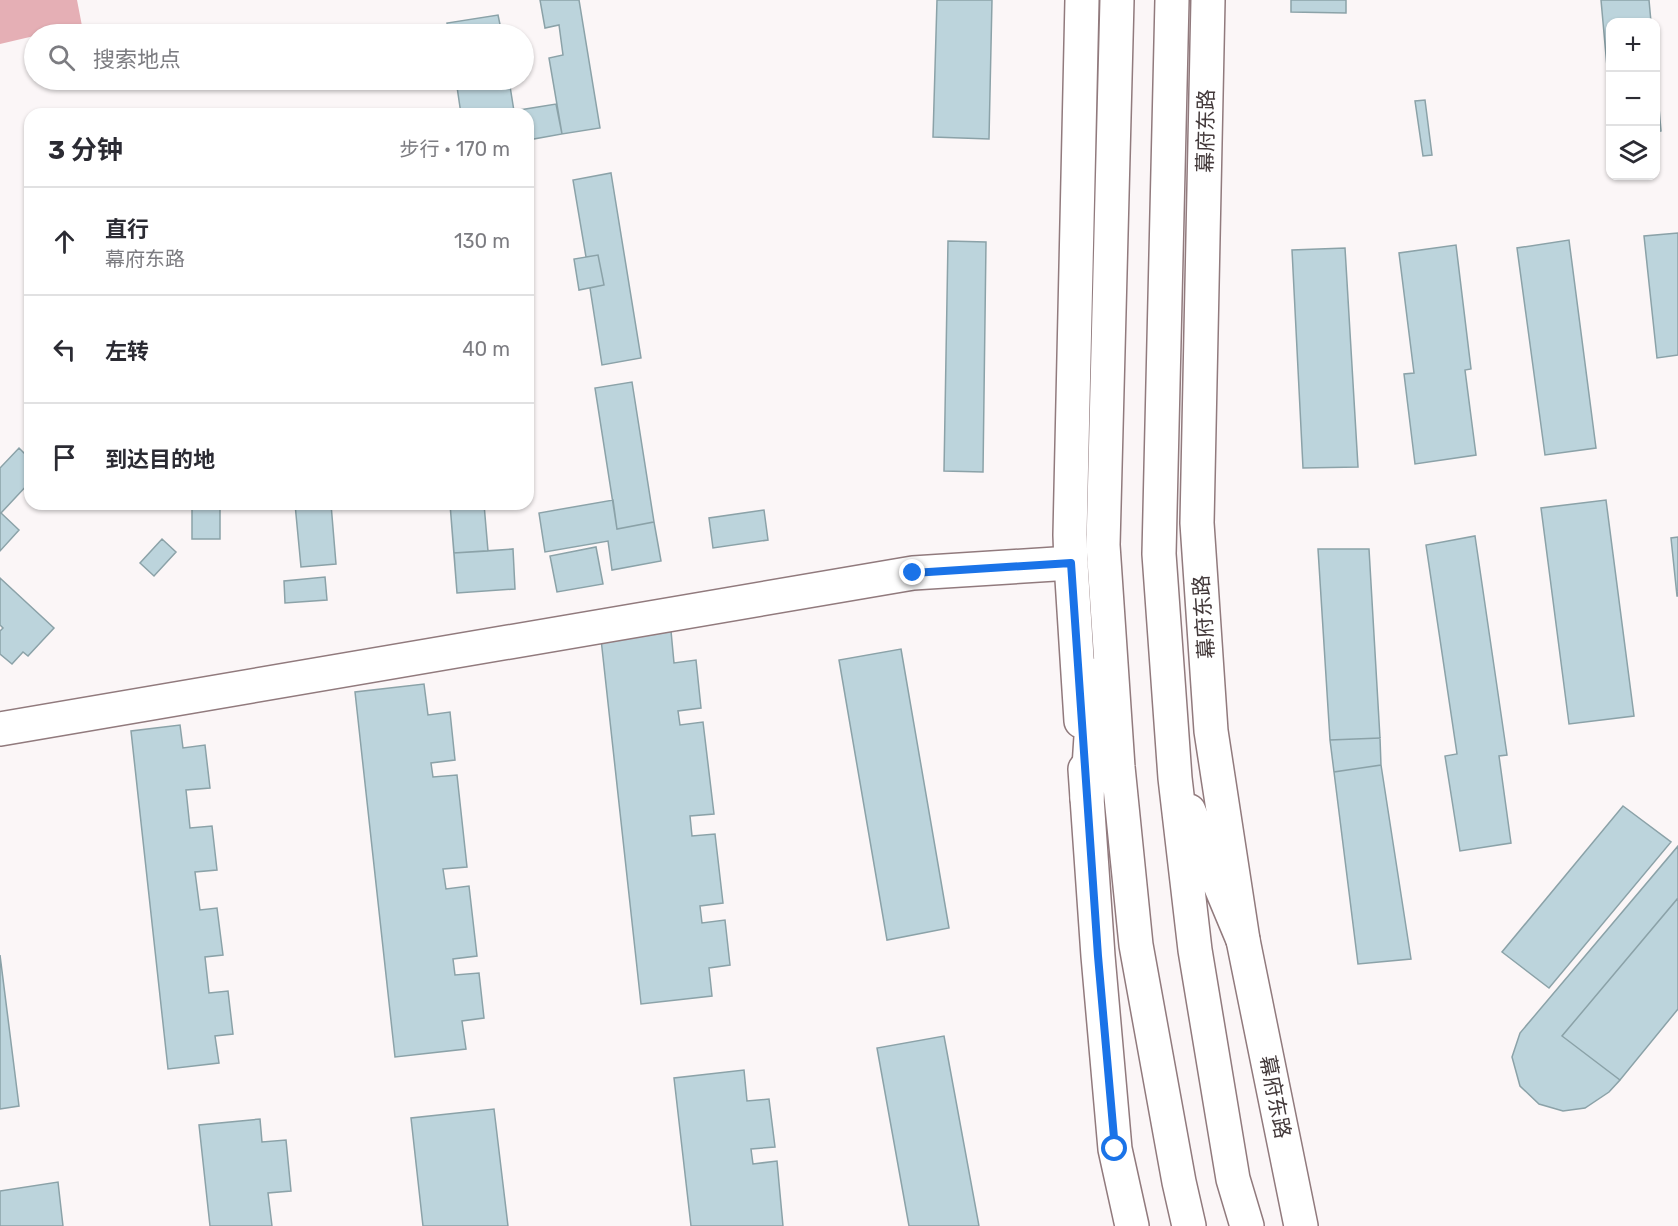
<!DOCTYPE html>
<html lang="zh">
<head>
<meta charset="utf-8">
<style>
	:root { --surface:#fff; --page:#f7f7f7; --text:#2b2b33; --muted:#7c7c81; --line:#e1e1e2 }
	body { margin:0; font-family:Rubik,"Noto Sans SC",sans-serif; background:var(--page); color:var(--text) }
	.controls { position:absolute; right:18px; top:18px; display:grid; overflow:hidden; border-radius:12px; box-shadow:0 2px 4px #0004 }
	.controls button { width:54px; height:54px; display:grid; place-items:center; padding:0; border:0; border-bottom:2px solid var(--line); background:var(--surface); color:var(--text); font:30px sans-serif }
	.stop { position:absolute; width:18px; height:18px; margin:-14px; border:4px solid #1a73e8; border-radius:50%; background:#fff }
	.stop.end { background:#1a73e8; border-color:#fff; box-shadow:0 2px 6px #0008 }
	.list { margin:0; padding:0; list-style:none }
	h2 { display:flex; justify-content:space-between; align-items:center; height:78px; margin:0; padding:0 24px; font-size:26px }
	h2 small { font-size:20px; font-weight:400; color:var(--muted) }
	.list li { display:grid; grid-template-columns:39px 1fr auto; gap:18px; align-items:center; box-sizing:border-box; height:108px; padding:0 24px; border-top:2px solid var(--line) }
	.list b { display:block; font-size:22px; white-space:nowrap }
	.list p { margin:0; font-size:20px; white-space:nowrap; color:var(--muted) }
	.list em { font-size:20px; font-style:normal; color:var(--muted) }
	.icon { flex:none; width:33px; height:33px; fill:none; stroke:currentColor; stroke-width:2; stroke-linecap:round; stroke-linejoin:round }
	.map { position:relative; flex:none; width:1678px; height:1226px; overflow:hidden }
	.search { position:absolute; background:var(--surface); box-shadow:0 2px 4px #0004; left:24px; top:24px; width:510px; height:66px; display:flex; align-items:center; gap:15px; box-sizing:border-box; padding:0 21px; border-radius:33px; color:var(--muted); font-size:22px }
	.panel { position:absolute; background:var(--surface); box-shadow:0 2px 4px #0004; left:24px; top:108px; width:510px; height:402px; border-radius:18px }
	.map>svg:first-child { display:block }
	.forest { fill:#e5afb5 }
	.building { fill:#bcd4dc; stroke:#8ba2a8; stroke-width:1.5 }
	.lines { fill:none; stroke-linecap:round; stroke-linejoin:round }
	.minor-casing { stroke:#917a7d; stroke-width:36 }
	.major-casing { stroke:#917a7d; stroke-width:36 }
	.highway-casing { stroke:#917a7d; stroke-width:36 }
	.minor { stroke:#fff; stroke-width:33 }
	.major { stroke:#fff; stroke-width:33 }
	.highway { stroke:#fff; stroke-width:33 }
	.route { stroke:#1a73e8; stroke-width:8 }
	.labels { text-anchor:middle; stroke-width:5; stroke-linejoin:round; paint-order:stroke }
	.street-label { font-size:21px; fill:#43393a; stroke:#fff }
</style>
</head>
<body>
<div class="map">
<svg width="1678" height="1226" viewBox="0 0 1678 1226">
	<rect width="100%" height="100%" fill="#fbf6f7"/>
	<path class="forest" d="M0,0H77L82,26L43,34H34V36L0,44Z"/>
	<path class="building" d="M540,0H579L600,128L562,134L549,58L563,55L559,25L545,28Z
		M937,0H992L989,139L933,137Z
		M1291,0H1346V13L1291,12Z
		M1601,0H1649L1651,22H1610V100Z
		M498,15L502,34H449L447,23Z
		M498,15L502,34H449L447,23Z
		M1656,73L1661,131L1656,132Z
		M456,80H509L514,111L494,114H461Z
		M456,80H509L514,111L556,104L562,134L528,140V114H461Z
		M1425,100L1432,155L1423,156L1415,101Z
		M556,104L562,134L528,140V114H494Z
		M611,173L641,358L602,365L590,288L604,285L598,255L586,257L573,180Z
		M1678,233V355L1657,358L1644,236Z
		M1569,240L1596,448L1545,455L1517,248Z
		M948,241L986,242L983,472L944,471Z
		M1456,245L1471,369L1465,370L1476,455L1415,464L1404,374L1414,373L1399,253Z
		M1345,248L1358,467L1303,468L1292,250Z
		M598,255L604,285L579,290L574,259Z
		M632,382L654,522L617,529L595,388Z
		M19,448L30,459V482L1,513L19,530L0,551V468Z
		M613,500L617,529L654,522L661,561L612,570L608,541L545,552L539,513Z
		M1606,500L1634,716L1569,724L1541,508Z
		M192,504H220V539H192Z
		M295,504H331L336,564L301,567Z
		M450,504H484L488,551L454,553Z
		M450,504H484L488,551L513,549L515,589L457,593Z
		M764,510L768,540L713,548L709,518Z
		M1475,536L1507,755L1499,756L1511,843L1460,851L1445,756L1457,754L1426,545Z
		M1678,537V596H1677L1671,538Z
		M162,539L176,552L154,576L140,563Z
		M596,547L603,584L557,592L550,556Z
		M513,549L515,589L457,593L454,553Z
		M1318,549H1369L1380,738L1330,740Z
		M325,577L327,600L285,603L284,581Z
		M0,578L54,628L28,656L23,652L12,664L0,654V631L3,628L0,625Z
		M671,631L674,663L696,660L701,708L678,711L680,725L703,722L714,814L690,816L692,836L715,834L723,903L700,906L702,923L725,920L730,965L709,968L712,996L641,1004L601,639Z
		M901,649L949,928L887,940L839,660Z
		M424,684L428,715L450,712L455,760L431,763L433,777L457,775L467,867L443,869L446,889L469,886L477,956L453,959L455,975L479,973L484,1018L462,1021L466,1049L395,1057L355,692Z
		M180,725L183,748L205,745L210,788L186,790L190,828L212,826L217,870L195,872L200,910L217,908L223,955L205,957L209,993L228,991L233,1034L215,1036L219,1063L168,1069L131,731Z
		M1380,738L1381,765L1334,772L1330,740Z
		M1381,765L1411,959L1358,964L1334,772Z
		M1623,806L1671,842L1549,988L1502,952Z
		M1678,846V898L1562,1036L1620,1080L1609,1092L1585,1108L1563,1111L1539,1104L1520,1086L1512,1057L1520,1033Z
		M1678,898V1009L1620,1080L1562,1036Z
		M0,955L19,1106L0,1109Z
		M944,1036L979,1226H909L877,1048Z
		M744,1070L747,1101L769,1099L775,1147L751,1149L753,1164L777,1161L783,1226H691L674,1078Z
		M494,1109L508,1226H423L411,1118Z
		M260,1119L262,1142L286,1140L291,1191L268,1193L272,1226H210L199,1125Z
		M58,1182L63,1226H0V1191Z"/>
	<g class="lines">
		<g class="minor-casing">
			<path id="minor" d="M0,729L913,573L1071,563"/>
		</g>
		<g class="major-casing">
			<path id="major" d="M1208,0L1197,523L1211,731L1243,940L1301,1226
				M1081,721L1071,563L1070,535L1082,0
				M1085,769L1098,956L1115,1149L1132,1226"/>
		</g>
		<g class="highway-casing">
			<path id="highway" d="M1117,0L1103,545L1118,767L1136,945L1179,1182L1189,1226
				M1172,0L1159,554L1175,778L1195,950L1233,1179L1247,1226
				M1087,798L1095,675
				M1189,811L1243,940"/>
		</g>
		<use href="#minor" class="minor"/>
		<use href="#major" class="major"/>
		<use href="#highway" class="highway"/>
	</g>
	<g class="lines">
		<path class="route" d="M913,573L1071,563L1098,956L1115,1149"/>
	</g>
	<g class="labels">
		<g class="street-label">
			<text transform="translate(1206 131) rotate(-89)" y="7">幕府东路</text>
			<text transform="translate(1204 617) rotate(-94)" y="7">幕府东路</text>
			<text transform="translate(1275 1097) rotate(79)" y="7">幕府东路</text>
		</g>
	</g>
</svg>
<div class="controls">
<button>+</button>
<button>−</button>
<button><svg class="icon" aria-label="layers" viewBox="0 0 24 24"><path d="M12 4l9 5-9 5-9-5zM3 14l9 5 9-5"/></svg></button>
</div>
<div class="stop" style="left:1115px;top:1149px"></div>
<div class="stop end" style="left:913px;top:573px"></div>
<div class="search"><svg class="icon" aria-label="search" viewBox="0 0 24 24"><circle cx="10" cy="10" r="6"/><path d="M15 15l6 6"/></svg>搜索地点</div>
<section class="panel">
<h2>3 分钟<small>步行 · 170 m</small></h2>
<ul class="list">
<li><svg class="icon" aria-label="ahead" viewBox="0 0 24 24"><path d="M12 20V5M6 11l6-6 6 6"/></svg><div><b>直行</b><p>幕府东路</p></div><em>130 m</em></li>
<li><svg class="icon" aria-label="left" viewBox="0 0 24 24"><path d="M17 20v-9H6M10 6l-5 5 5 5"/></svg><div><b>左转</b></div><em>40 m</em></li>
<li><svg class="icon" aria-label="arrive" viewBox="0 0 24 24"><path d="M6 21V4h12l-3 4 3 4H6"/></svg><div><b>到达目的地</b></div></li>
</ul>
</section>
</div>
</body>
</html>
